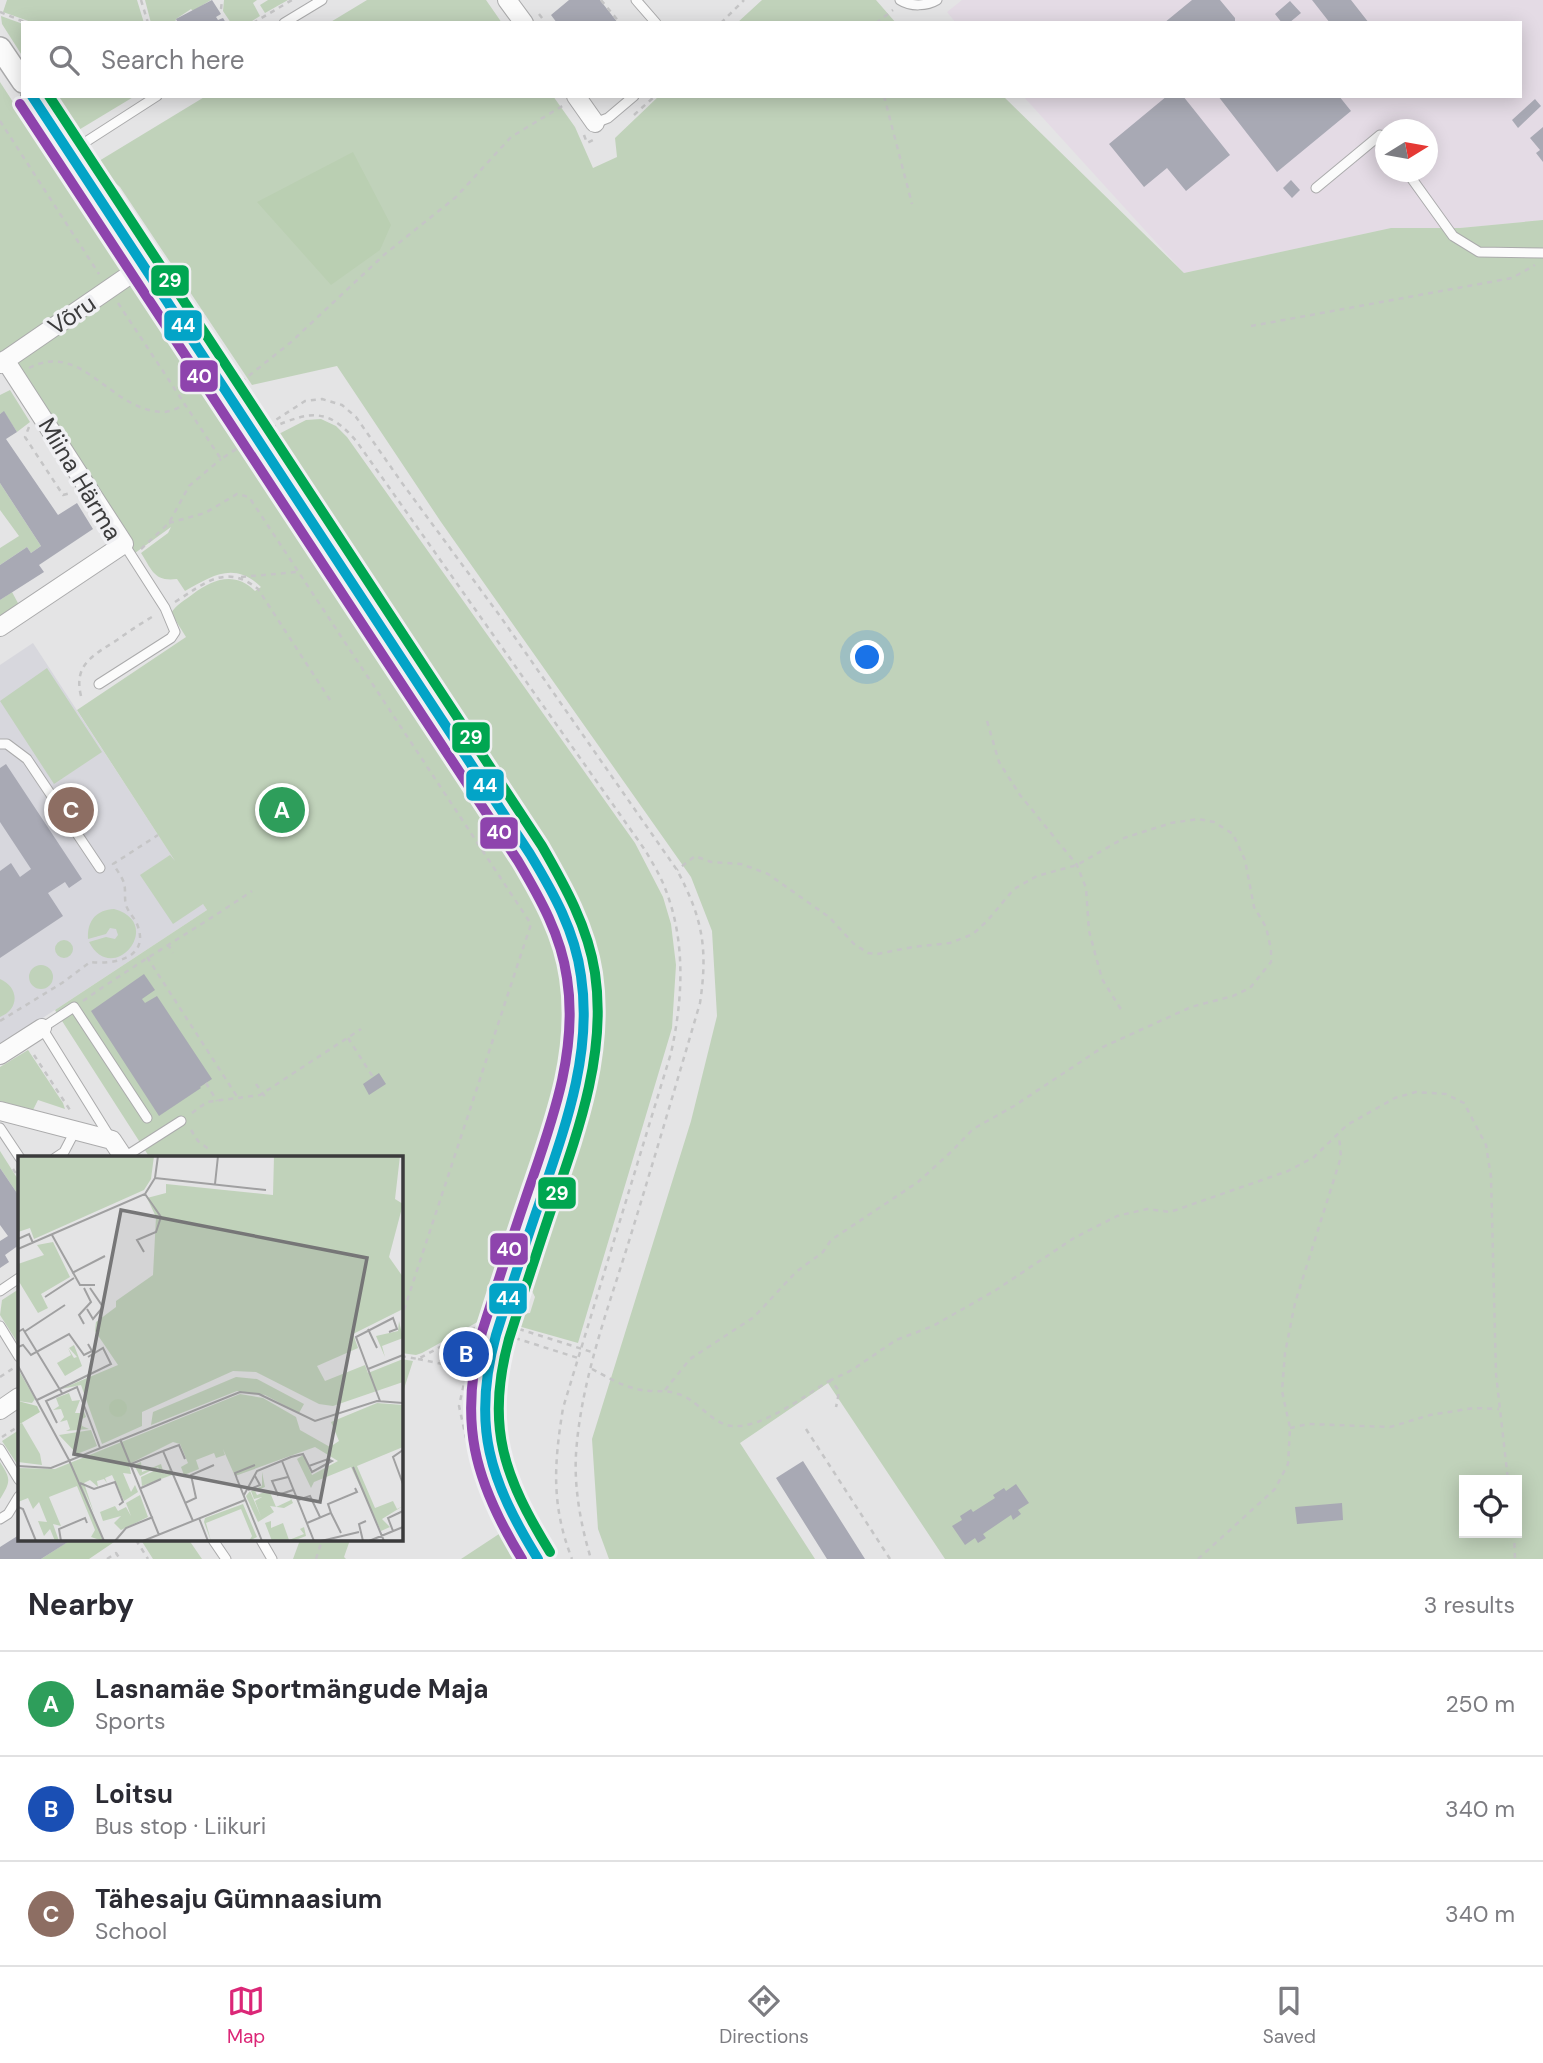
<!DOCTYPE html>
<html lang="en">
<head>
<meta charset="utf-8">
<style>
	:root { --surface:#fff; --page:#f2f2f3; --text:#2b2b33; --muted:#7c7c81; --line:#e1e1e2; --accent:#db2777 }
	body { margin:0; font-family:"DM Sans",sans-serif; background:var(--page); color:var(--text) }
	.controls { position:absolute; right:21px; bottom:21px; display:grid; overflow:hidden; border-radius:0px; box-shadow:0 4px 18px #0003 }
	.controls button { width:63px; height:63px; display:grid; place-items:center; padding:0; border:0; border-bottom:2px solid var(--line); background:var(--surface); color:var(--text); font:35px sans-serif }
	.compass { position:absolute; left:1375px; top:119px; width:63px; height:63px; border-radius:50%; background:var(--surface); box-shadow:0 4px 18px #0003; rotate:79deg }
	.you { position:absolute; left:868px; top:658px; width:24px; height:24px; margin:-18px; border:5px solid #fff; border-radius:50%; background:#1a73e8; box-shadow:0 0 0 10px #1a73e833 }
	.badge { display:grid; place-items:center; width:46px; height:46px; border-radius:50%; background:var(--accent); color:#fff; font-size:23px; font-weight:700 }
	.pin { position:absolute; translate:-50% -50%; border:4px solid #fff; box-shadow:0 2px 7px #0006 }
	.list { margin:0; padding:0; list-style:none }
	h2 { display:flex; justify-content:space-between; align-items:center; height:91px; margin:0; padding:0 28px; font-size:30px }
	h2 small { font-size:23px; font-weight:400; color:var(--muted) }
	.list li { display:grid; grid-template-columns:46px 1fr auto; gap:21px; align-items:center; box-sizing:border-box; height:105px; padding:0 28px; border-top:2px solid var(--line) }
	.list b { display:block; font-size:26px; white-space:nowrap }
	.list p { margin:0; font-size:23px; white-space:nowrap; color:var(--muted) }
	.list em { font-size:23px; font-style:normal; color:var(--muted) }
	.icon { flex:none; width:38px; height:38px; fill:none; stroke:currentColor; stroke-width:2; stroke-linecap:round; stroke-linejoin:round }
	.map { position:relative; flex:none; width:1543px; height:1559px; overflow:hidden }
	.search { position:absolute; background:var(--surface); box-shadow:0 4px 18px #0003; left:21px; right:21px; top:21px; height:77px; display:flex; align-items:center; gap:18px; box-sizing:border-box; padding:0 24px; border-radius:0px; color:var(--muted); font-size:26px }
	.sheet { height:406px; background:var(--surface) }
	nav { display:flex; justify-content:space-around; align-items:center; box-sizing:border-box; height:98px; border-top:2px solid var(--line); background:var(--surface); font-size:19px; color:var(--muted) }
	nav a { display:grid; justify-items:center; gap:4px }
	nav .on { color:var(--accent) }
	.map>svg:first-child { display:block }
	.commercial { fill:#e4dbe5; fill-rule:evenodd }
	.built { fill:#d7d7dd }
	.green { fill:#c0d2ba; fill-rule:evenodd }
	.forest { fill:#bacfb2 }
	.building { fill:#a8a9b4 }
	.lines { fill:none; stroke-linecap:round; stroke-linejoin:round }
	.service-casing { stroke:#ababac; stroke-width:11 }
	.minor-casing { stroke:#ababac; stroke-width:20 }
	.tertiary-casing { stroke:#ababac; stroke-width:24 }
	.path { stroke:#c5c5c6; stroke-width:2.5; stroke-dasharray:5 5; stroke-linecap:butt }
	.service { stroke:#fbfbfb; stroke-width:9 }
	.minor { stroke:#fbfbfb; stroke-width:18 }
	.tertiary { stroke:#fbfbfb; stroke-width:21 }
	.bus-1-casing { stroke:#f0f0f3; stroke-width:16 }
	.bus-2-casing { stroke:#f0f0f3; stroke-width:16 }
	.bus-3-casing { stroke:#f0f0f3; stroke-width:16 }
	.bus-1 { stroke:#03a4c7; stroke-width:10 }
	.bus-2 { stroke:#8e44ad; stroke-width:10 }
	.bus-3 { stroke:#00a651; stroke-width:10 }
	.labels { text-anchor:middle; stroke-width:7; stroke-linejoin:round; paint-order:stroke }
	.street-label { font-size:24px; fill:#3b3b3c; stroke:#f0f0f3 }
	.inset-road { fill:none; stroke:#a0a0a1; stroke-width:2 }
	.view { fill:#767677; fill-opacity:0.15; stroke:#767677; stroke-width:3.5 }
	.inset-edge { fill:none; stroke:#3b3b3c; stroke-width:3.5 }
	.line-badge { stroke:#f0f0f3; stroke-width:2.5 }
	.badge-label { font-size:19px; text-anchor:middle; font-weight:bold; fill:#fff }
</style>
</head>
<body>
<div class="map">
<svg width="1543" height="1559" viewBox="0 0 1543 1559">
	<rect width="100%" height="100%" fill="#e4e4e5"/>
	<path class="commercial" d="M962,0H1543V220L1460,228H1391L1184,273L1023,96H1520V23H956L947,12ZM1386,130H1428V172H1386Z"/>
	<path class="built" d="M33,643L207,910L0,1046V665Z"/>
	<path class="green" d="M7,0H137L144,23H34L3,12Z
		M145,0H211L193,11L191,9L176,19L175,23H151Z
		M224,0H257L253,3L260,16L249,23H231L223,11Z
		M268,0H288L265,13L260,5Z
		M367,0H486L502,23H329Z
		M762,0H876L896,23H737Z
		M1,16L23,24V57L2,24Z
		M0,82L243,456L251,451L562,944L572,996L573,1040L565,1088L490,1315L422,1353L416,1355L401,1353V1158H150L55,1010L207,910L203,904L173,924L140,875L170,855L175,861L77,710L186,637L171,613C176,605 185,600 193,594C213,579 235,571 255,591L261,587C234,561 212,576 185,591L177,579C154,582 152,570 141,553L168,533L171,527L135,553L0,351Z
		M48,96H135L77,131L67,125Z
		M206,96H553L575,127L593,168L617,157L615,138L659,96H1003L1184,273L1391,228H1460L1543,220V1559H945L828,1383L740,1443L815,1559H609L598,1529L592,1439L691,1121L717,1016L712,931L691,877L441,522L337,366L252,385L120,187L94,164ZM1464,1480H1517V1533H1464Z
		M10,390L30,422L17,432L4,412L0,414V395Z
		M321,419L336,426L347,437L635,843L663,897L671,924L676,965L672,1028L578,1343L518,1326L521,1314L530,1313L535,1297L529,1285L535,1263L529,1261L569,1141L585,959L269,439L306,420Z
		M0,483L41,546L31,553L27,547L0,565V548L19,536L0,510Z
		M12,592L19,605L0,617V600Z
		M47,668L102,752L54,784L0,701Z
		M114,909C166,923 113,988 89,942L106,937L115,939L118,935L116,929L110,928L106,934L88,939C87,921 96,910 114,909Z
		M55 949a9 9 0 1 1 18 0a9 9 0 1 1-18 0Z
		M29 977a12 12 0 1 1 24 0a12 12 0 1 1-24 0Z
		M0,979C19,987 20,1009 0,1017Z
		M28,1050L63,1103L65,1109L38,1100L33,1110L0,1101V1067Z
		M0,1151L19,1181V1196L0,1168Z
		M19,1289V1345L0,1315L2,1300Z
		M401,1359L413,1361L401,1398Z
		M19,1430V1467L2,1441Z
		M0,1462C11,1479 11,1481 0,1499Z
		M499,1534L518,1559H461Z
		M141,1540H189L202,1559H153Z
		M300,1540H350L344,1557L346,1559H293Z"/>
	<path class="forest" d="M353,152L391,225L380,250L331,285L257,202Z
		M81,1540H117L89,1559H41L69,1541Z"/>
	<path class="building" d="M212,0L221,14L216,17L218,20L223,18L226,23H178L176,19Z
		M569,0H600L618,23H557L551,15Z
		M1192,0H1220L1235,18V23H1164Z
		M1312,0H1351L1369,23H1330Z
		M1290,1L1301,13L1289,23H1282L1275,14Z
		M1167,96H1183L1230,155L1186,191L1167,168L1144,187L1109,144Z
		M1218,96H1339L1351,111L1277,172Z
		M1535,99L1541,106L1518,128L1512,120Z
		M1543,127V162L1536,153L1540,150L1530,138Z
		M1291,180L1300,190L1292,198L1283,188Z
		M4,411L17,432L6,439L58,515L77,503L93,529L39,565L44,572L0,600V565L27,547L31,553L41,546L0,483V414Z
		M6,764L82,879L69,888L65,882L48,893L63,916L0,958V871L11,863L20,877L31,869L0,822V768Z
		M144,974L155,990L142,999L145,1003L157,996L212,1079L200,1087L201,1088L159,1116L91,1011Z
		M379,1073L386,1084L369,1095L363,1084Z
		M0,1168L19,1196V1245L5,1255L9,1262L0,1268V1241L8,1236L0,1225Z
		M803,1461L865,1559H827L776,1478Z
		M1016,1484L1029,1503L1018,1510L1021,1514L1013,1520L1011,1515L983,1534L986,1538L978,1543L975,1538L965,1545L952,1526L962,1520L960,1516L971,1509L973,1512L995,1498L993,1495L1004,1488L1006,1491Z
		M1342,1503L1343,1520L1297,1524L1295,1507Z
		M19,1535V1540H71L41,1559H0V1547Z"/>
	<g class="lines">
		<g class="service-casing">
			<path id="service" d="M636,0L656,23
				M900,0C911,7 927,6 937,0
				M284,23L322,0
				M595,123L608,118L634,96
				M70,152L157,96
				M1407,172L1453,236L1479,252L1543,253
				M1316,188L1380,135L1386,142
				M99,684L171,638L175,632L165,608L124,544
				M0,744H7L27,759L100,868
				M0,1128L20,1158
				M111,1139L42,1028L74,1007L147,1118
				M55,1158L64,1152L75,1131
				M123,1158L181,1121
				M0,1291L19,1278
				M0,1326L19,1357
				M0,1449L19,1480
				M0,1519L8,1514L19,1496
				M213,1540L226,1559
				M261,1540L272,1559"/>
		</g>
		<g class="minor-casing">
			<path id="minor" d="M507,0L524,23
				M576,96L595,123
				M0,364L144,265
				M0,627L124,544L5,360
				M0,1055L42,1028
				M0,1111L112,1140L124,1158
				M0,1410L19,1397"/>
		</g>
		<g class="tertiary-casing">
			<path id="tertiary" d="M0,48L23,82
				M32,96L530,854C547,883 565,912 574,944C599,1025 574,1100 548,1177C535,1214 523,1251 511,1288C498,1329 481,1373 484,1417C486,1470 511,1516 538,1559"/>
		</g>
		<path class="path" d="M141,0L148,23
			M601,0L620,23
			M221,9L222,0
			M0,12L27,23
			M539,14L546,23
			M253,23L292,0
			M721,23L744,0
			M876,23L893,10
			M884,96L912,204
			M634,115L655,96
			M0,121L99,274
			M584,135L587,143L593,140
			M118,303L221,459L241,446
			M1251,326L1512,278L1535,265
			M29,368C83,340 110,411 163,412C170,412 178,408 184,405
			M241,382L290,343L385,254L456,197L511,137L564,105
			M268,425L305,401L322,399L342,405L356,417L402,483L500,616L677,870C703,919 708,949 700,1003C678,1078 656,1153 633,1228C611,1301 581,1377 576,1454C574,1489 581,1526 591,1559
			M29,427L25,437L63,495L71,493
			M271,428C310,411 328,407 357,442L645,850C652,862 660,875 665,888C686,941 683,999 671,1053L563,1408C554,1464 551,1505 572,1559
			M169,523L205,513L237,494L249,497L531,924L401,1319
			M141,549L169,523L189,486L221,459
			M241,577L297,572
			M175,602C205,583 226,563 258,589L332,703
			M81,696C73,664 94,655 117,640C129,631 142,623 155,615
			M987,721L999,762L1020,795L1077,865L1086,888L1089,931L1102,979L1122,1011
			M168,944L173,953
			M147,957L238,1098
			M83,1001C138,962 196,929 252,891
			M0,1021L62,983L90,962C114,965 151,958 137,924C134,917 128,912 126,905C124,898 126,890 124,883C122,877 117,870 113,864L158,835
			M348,1038L373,1077
			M34,1055L70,1110
			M206,1083L217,1101
			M256,1084L266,1098
			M192,1113L207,1102L260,1095L361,1029
			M191,1130L198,1141L210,1150
			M13,1169L19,1178
			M519,1329L595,1353
			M515,1338L578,1358
			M401,1356L418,1359L479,1326
			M418,1359L453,1366L465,1379L459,1406L466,1438
			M592,1369C611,1379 630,1391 652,1391C662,1392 668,1390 678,1394C696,1399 709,1420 727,1425C757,1433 804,1396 829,1381C841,1388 839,1394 836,1407
			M0,1377L15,1367
			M829,1381L852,1370L896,1340L933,1326L996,1290L1074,1238L1117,1216L1147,1209L1170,1212L1288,1171L1314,1157L1347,1125L1395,1098L1416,1092L1446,1094L1464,1103L1486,1145L1491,1177L1496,1374L1508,1480
			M665,1390L690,1359L754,1317L796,1272L823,1252L831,1240L918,1182L952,1151L973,1129L1014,1106L1103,1047L1191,1007L1233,996L1250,988L1271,962V949L1266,927L1254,907L1245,860L1233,834L1214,822L1198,819L1171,823L1124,838L1077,865L1037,876L1014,889L987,921L973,934L950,943L913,947L877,954L868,953L854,944L829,917L768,874L741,864L711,862L695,856L677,870
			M1290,1428L1308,1424L1390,1427L1430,1415L1474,1408L1499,1409
			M806,1429L890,1559
			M2,1437L19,1426
			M1514,1533L1515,1559
			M136,1540L148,1559
			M509,1549L512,1559
			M107,1559L116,1553L120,1559
			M316,1559L322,1540
			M1198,1559L1275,1489L1288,1464L1290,1428L1282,1391L1285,1353L1295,1303L1341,1157L1339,1136"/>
		<use href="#service" class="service"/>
		<use href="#minor" class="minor"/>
		<use href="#tertiary" class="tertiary"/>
		<g class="bus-1-casing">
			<path id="bus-1" d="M32,96L530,854C553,892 575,931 581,976C593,1055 564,1130 539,1204C524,1247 510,1291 496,1335C471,1426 490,1481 538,1559"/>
		</g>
		<g class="bus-2-casing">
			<path id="bus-2" d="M20,104L518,861C540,898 561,935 567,978C579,1055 549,1129 525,1200C510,1244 496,1288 482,1332C458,1421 474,1481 522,1559"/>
		</g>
		<g class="bus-3-casing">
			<path id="bus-3" d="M49,96L542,846C565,886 588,927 595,973C607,1054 578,1132 552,1207C537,1251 523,1295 509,1339C485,1426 504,1477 550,1552"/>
		</g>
		<use href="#bus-1" class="bus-1"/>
		<use href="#bus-2" class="bus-2"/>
		<use href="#bus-3" class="bus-3"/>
	</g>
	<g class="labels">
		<g class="street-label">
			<text transform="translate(72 315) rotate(-34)" y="8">Võru</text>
			<text transform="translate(80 479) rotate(59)" y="8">Miina Härma</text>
		</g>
	</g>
	<g transform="translate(18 1156)">
		<rect width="385" height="385" fill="#e4e4e5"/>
		<path d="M0,0H136L133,23L126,34L16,83L12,72L0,76ZM256,0H382L377,43L385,48L371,101L385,121V153L335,178L340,192L299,210L307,225L347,209L350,217L385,203V226L315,250L301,248L238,216L215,215L124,256V270L84,288L63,229L43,233L100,209L77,175L78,166L98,151V145L135,119L138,61L129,42L148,37V28L255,39ZM35,86L52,121L23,138L30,152L20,157L0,124V108L26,99L19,89ZM381,165L385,182L364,190L367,201L358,180L380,175ZM56,189L64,210L47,220L39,207L53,199L50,192L56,202L59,201L51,192ZM0,213L17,243L14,247L0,245ZM218,221L239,223L286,248L281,257L247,239L219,235L133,269L135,256ZM51,237L54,245L62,244L57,257H64V250L68,261L62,264L64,270L71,273L48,275L52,273L49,264L42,266L46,261L43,253L35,254L41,250L38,242ZM222,238L245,242L278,261L282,274L312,291L321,285L313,266L359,247L385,249V291L339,310L357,352L375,345L379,353L385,350L364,363L372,371L363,375L333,311L296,326L293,332L279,303L285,299L294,319L320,305L297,291L217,320L205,293L207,299L198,302L196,297L178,304L181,313L166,319L163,311L170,307L162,288L155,286L111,308L113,318L105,317L113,336L117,329L120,336L106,345L94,319L87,322L89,327L86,323L79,325L80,331L72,324L66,327L76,357L64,328L85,385L73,381L77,374L59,330L31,341L43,370L35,368L41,385H37L32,373L26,380L20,365L29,366L21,346L15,353L10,342L0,346V312L37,313ZM4,267L22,298L24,309L0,306V269ZM73,274L79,290L59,298L41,279ZM123,306L124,316L143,308L146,318L152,313L154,319L124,330L123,321L140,313L144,318L140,311L122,320L116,309ZM244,316L247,331L237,335L239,339L251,334L258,351L273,344L271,338L275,347L266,352L252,350L256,356L240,366L228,340L232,335L243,361L237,345L244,341L236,343L233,335L244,330ZM122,339L130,361L103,374L96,367L103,360L85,365L82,356L97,350L100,355L108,351L113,360L108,347ZM225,348L239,381L231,385L234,380L223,353L188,367L193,385L186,366L187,362ZM253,365V372L265,367L271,384L286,378L282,373L286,371L288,380L275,385H254L247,367Z" fill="#c0d2ba"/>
		<path d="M91 252a9 9 0 1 1 18 0a9 9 0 1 1-18 0ZM0,245L19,250L22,256L0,269Z" fill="#bacfb2"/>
		<path class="inset-road" d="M137,22L248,34M197,28L200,0M34,79L62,129H77M0,83L11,78L15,87M0,93L127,38L137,22L140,0M126,96L119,84L138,76L143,61L127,38M54,117L87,100M66,132L73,146L61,159L66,168M27,141L56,122M69,153L75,163L85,151L72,132M350,173L359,192M0,176L5,173L44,237M6,176L47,149M0,191L5,189L13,199L51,178L66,199L74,195L70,188M0,210L51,304L86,385M350,213L385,199M19,244L93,208L85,192L70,201M362,245L338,181L375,162L379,173L371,176M39,267L28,245L59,231L82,292M102,283L141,379M385,294L375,301L385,328M145,295L161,289L167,303M264,305L296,385M113,308L145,295L175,365M0,310L33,312L222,236L241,238L297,265L359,245L385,247M335,311L366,385M270,321L254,325L260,339L275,334M219,323L244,385M219,323L217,317L237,309M62,327L76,333L97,326L105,346L101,349M123,332L143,323M230,334L242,329L237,320M226,339L239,315L273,301L285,298L291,310L310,303L314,305L294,316L291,310M280,344L292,340L302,361M167,347L178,342L173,319L196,309M0,351L5,353L18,385M313,357L323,377M181,362L190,385M289,367L313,357L310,348L339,336L337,332M375,375L370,362L385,355M43,385L41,373L67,362L69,367M97,385L108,372L135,361M125,385L227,344M303,385L341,376M345,385L341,368L348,365M351,385L385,371"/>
		<path class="view" d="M103,54L349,102L302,346L56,298Z"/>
		<rect width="385" height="385" class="inset-edge"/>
	</g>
	<g class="line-badge">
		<rect x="150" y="264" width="40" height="33" rx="7" fill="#00a651"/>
		<rect x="163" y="309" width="40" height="33" rx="7" fill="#03a4c7"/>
		<rect x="179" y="359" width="40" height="34" rx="7" fill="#8e44ad"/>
		<rect x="451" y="721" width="40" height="33" rx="7" fill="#00a651"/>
		<rect x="465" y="768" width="40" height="34" rx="7" fill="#03a4c7"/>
		<rect x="479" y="816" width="40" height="34" rx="7" fill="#8e44ad"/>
		<rect x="537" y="1176" width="40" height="34" rx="7" fill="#00a651"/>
		<rect x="489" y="1232" width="40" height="34" rx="7" fill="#8e44ad"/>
		<rect x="488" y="1282" width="40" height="33" rx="7" fill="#03a4c7"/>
	</g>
	<g class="badge-label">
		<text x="170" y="287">29</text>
		<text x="183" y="332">44</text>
		<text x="199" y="383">40</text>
		<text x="471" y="744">29</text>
		<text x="485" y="792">44</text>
		<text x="499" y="839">40</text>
		<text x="557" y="1200">29</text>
		<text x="509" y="1256">40</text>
		<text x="508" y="1305">44</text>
	</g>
</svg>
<div class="controls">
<button><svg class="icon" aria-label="locate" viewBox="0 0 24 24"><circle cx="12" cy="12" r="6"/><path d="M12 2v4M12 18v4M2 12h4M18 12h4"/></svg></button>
</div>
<svg class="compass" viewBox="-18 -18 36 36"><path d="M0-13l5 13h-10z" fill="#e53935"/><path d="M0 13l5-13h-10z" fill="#7c7c81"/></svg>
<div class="you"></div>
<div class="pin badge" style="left:282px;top:810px;background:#2e9e5b">A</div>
<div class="pin badge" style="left:466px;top:1354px;background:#1a4fb4">B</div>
<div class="pin badge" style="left:71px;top:810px;background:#8d6e63">C</div>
<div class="search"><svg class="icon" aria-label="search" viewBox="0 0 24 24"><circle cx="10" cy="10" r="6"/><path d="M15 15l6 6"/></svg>Search here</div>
</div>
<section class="sheet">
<h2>Nearby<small>3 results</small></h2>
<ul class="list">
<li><span class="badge" style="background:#2e9e5b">A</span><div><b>Lasnamäe Sportmängude Maja</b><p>Sports</p></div><em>250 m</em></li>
<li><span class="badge" style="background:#1a4fb4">B</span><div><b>Loitsu</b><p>Bus stop · Liikuri</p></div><em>340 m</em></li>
<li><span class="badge" style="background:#8d6e63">C</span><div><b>Tähesaju Gümnaasium</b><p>School</p></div><em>340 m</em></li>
</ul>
</section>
<nav>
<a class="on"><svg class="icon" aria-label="map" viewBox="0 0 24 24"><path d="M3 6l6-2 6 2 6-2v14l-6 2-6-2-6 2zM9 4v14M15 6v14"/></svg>Map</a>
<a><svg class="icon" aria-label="directions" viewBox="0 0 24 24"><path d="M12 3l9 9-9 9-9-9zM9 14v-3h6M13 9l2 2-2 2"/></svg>Directions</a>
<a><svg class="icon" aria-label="saved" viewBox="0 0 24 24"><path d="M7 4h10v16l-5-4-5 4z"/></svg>Saved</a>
</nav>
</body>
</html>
